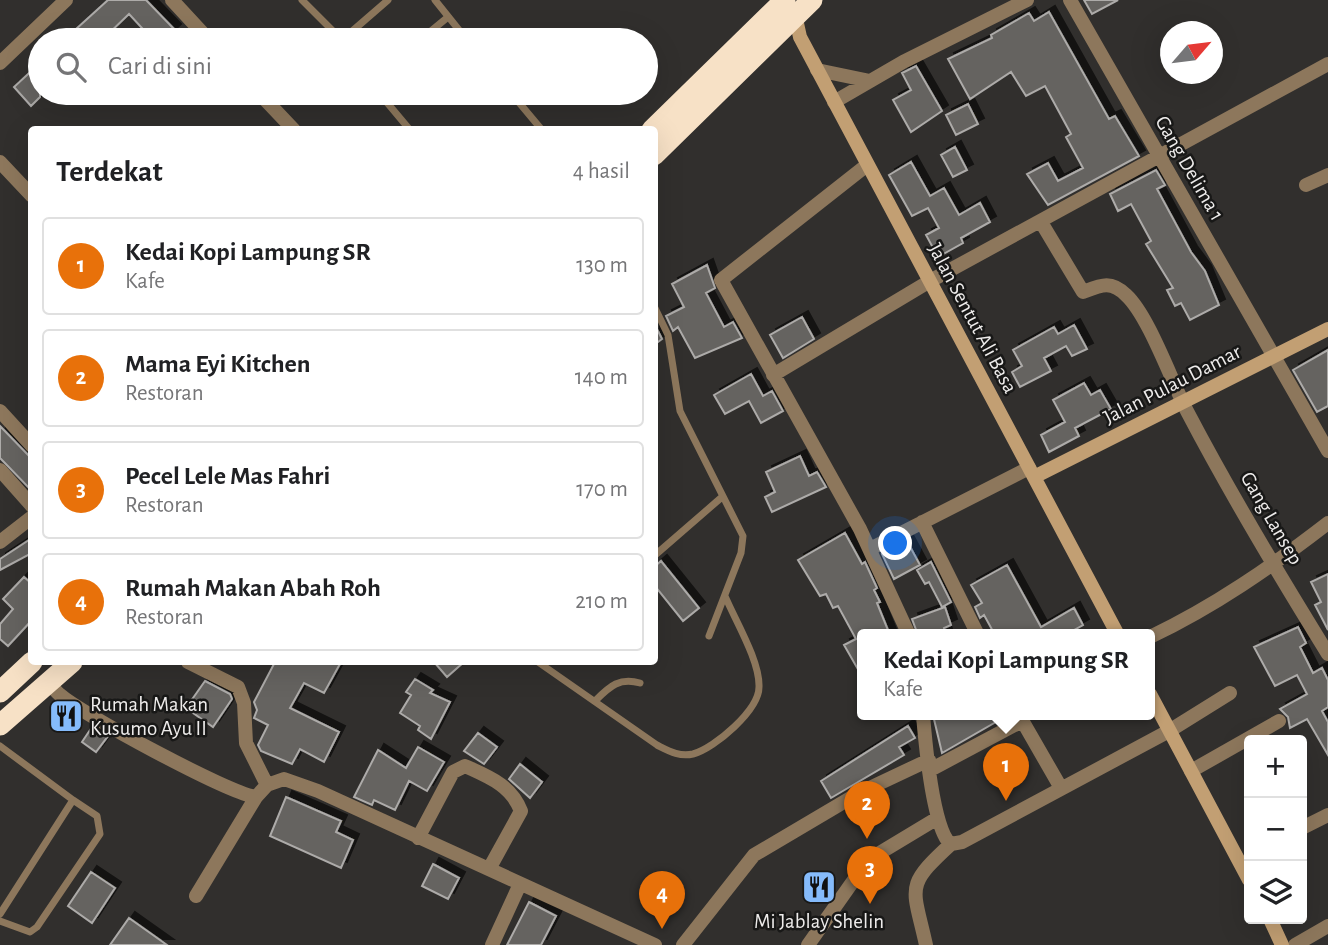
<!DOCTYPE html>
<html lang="id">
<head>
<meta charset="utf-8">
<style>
	:root { --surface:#fff; --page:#f6f6f6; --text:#202124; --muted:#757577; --line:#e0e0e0; --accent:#4d6685 }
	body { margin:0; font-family:"Alegreya Sans",sans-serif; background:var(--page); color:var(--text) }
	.controls { position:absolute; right:21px; bottom:21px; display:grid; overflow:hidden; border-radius:7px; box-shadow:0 7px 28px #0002 }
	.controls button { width:63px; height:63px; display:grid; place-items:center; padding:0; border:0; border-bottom:2px solid var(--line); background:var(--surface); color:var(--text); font:35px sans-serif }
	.compass { position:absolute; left:1160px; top:21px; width:63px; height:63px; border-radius:50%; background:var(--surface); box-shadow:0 7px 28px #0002; rotate:62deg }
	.you { position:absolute; left:896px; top:544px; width:24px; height:24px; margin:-18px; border:5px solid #fff; border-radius:50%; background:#1a73e8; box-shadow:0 0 0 10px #1a73e833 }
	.badge { display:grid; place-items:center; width:46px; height:46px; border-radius:50%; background:var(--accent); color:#fff; font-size:23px; font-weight:700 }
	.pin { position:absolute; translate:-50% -58px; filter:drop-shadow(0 2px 4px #0008) }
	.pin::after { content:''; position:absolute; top:37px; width:24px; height:21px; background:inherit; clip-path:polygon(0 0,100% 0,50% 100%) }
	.popup { position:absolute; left:857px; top:629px; width:298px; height:91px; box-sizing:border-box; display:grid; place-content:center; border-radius:7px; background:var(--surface); filter:drop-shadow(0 2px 5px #0005); font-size:23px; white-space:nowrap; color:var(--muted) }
	.popup b { font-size:26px; color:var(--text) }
	.popup::after { content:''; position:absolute; left:50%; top:100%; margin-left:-14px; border:14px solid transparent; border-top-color:var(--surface) }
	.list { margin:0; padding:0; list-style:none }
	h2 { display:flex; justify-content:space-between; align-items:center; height:91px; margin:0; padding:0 28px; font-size:30px }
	h2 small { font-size:23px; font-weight:400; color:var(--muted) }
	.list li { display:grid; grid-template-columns:46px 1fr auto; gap:21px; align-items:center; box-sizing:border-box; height:98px; margin:0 14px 14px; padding:0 14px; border:2px solid var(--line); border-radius:7px }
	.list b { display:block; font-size:26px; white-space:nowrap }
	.list p { margin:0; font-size:23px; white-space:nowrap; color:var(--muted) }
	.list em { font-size:23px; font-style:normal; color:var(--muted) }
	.icon { flex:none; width:38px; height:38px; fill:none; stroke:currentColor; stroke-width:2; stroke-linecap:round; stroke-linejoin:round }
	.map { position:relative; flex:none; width:1328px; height:945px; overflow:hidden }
	.search { position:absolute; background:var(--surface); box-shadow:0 7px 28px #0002; left:28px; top:28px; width:630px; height:77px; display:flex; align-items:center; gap:18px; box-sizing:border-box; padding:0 24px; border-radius:38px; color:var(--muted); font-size:26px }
	.panel { position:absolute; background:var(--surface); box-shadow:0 7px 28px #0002; left:28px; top:126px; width:630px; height:539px; border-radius:7px }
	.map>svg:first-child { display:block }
	.building { fill:#656360; stroke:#adaba9; stroke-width:2; filter:url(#shadow) }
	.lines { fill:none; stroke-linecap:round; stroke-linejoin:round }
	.lane { stroke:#8d775c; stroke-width:7 }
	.street { stroke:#8d775c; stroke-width:14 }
	.secondary { stroke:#c29f73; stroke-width:14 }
	.highway { stroke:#f7e1c6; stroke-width:21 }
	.labels { text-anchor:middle; stroke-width:5; stroke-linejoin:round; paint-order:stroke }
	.street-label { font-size:21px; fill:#eeeceb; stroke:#181817 }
	.poi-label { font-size:21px; fill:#eeeceb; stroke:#181817; text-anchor:start }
</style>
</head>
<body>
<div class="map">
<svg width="1328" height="945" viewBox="0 0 1328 945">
	<defs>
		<filter id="shadow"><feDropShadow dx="6" dy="-6" stdDeviation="0" flood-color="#0009"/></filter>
	</defs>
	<rect width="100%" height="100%" fill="#312f2d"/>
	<path class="building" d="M108,0H146L175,30L164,40H153L129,14L102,40H64Z
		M1084,0H1118L1092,14Z
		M1049,12L1109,119L1115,116L1139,156L1048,205L1027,174L1048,163L1058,181L1083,168L1066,137L1071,134L1045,86L1026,96L1011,72L970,99L948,59L992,38L991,35L1029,13L1034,21Z
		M40,63V97L31,106L14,87Z
		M916,66L942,111L911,132L893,100L911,90L902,73Z
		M968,104L978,124L956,135L946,115Z
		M955,147L967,170L953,177L941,155Z
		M911,162L930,196L944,188L959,215L980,203L990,222L961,238L963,243L938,257L926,235L939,228L928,208L912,216L889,175Z
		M1156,170L1165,185L1157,189L1191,252L1205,271L1219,305L1190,320L1181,303L1175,306L1167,290L1173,288L1146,244L1151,241L1131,204L1118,211L1110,194Z
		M707,265L715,288L706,293L724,327L733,322L742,338L695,358L678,327L673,331L666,316L684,307L672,284Z
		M802,317L814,339L783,358L770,335Z
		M654,323L662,339L654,345Z
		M1074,325L1087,349L1072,356L1066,346L1044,358L1051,371L1020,387L1012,372L1022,366L1013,350L1054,327L1058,334Z
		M1328,350V406L1317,412L1293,370Z
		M751,374L763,396L772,391L783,411L761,423L749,401L725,414L714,395Z
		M1084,383L1091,395L1100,390L1111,409L1075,428L1079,436L1049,452L1041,435L1065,422L1053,400Z
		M0,426L32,459V491L0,458Z
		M800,456L809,476L817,472L826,487L772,512L765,497L775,492L766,472Z
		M845,533L862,564L865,562L877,588L874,590L880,602L877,603L890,635H863V678L844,645L856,639L838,606L833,608L826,594L820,596L798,560Z
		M32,538V553L0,570V559Z
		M907,541L920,565L894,579L882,554Z
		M661,561L699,608L683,621L654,585V567Z
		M931,562L951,602L942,607L929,582L925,584L917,570Z
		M1007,565L1041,627L1074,608L1083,625L1065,635H995L984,615L980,618L975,607L982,603L971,585Z
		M1328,574V630L1315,605L1321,602L1311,582Z
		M24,577L32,584V620L8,646L0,639V624L13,609L3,599Z
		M945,607L951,625L944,628L946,635H918L912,619Z
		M1298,627L1306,643L1300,647L1313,673L1322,668L1328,680V707L1322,711L1328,722V755L1307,719L1290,728L1288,717L1280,709L1307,694L1297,675L1275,686L1254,647Z
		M275,662H341L324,693L304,683L290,708L339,732L324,762L300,749L292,764L261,751L258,745L268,725L254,718L257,710L254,702Z
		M434,662H464L447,677Z
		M415,679L433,690L430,693L450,702L431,739L418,730L420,726L400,713L411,695L406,692Z
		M205,681L230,694L232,699L213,727L186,708Z
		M933,715H1008L942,753Z
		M908,726L915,738L899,747L904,755L831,798L821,781Z
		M92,727L108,736L96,752L82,742Z
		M478,733L497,747L484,764L464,751Z
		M418,747L444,762L427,791L409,781L395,810L374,800L372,805L354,797L378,750L406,768Z
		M520,764L542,782L530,798L509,779Z
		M286,797L341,821L336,832L353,840L341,868L270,836Z
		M433,864L459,878L448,899L422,886Z
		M91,872L115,888L92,923L68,906Z
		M529,902L556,916L541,945H507Z
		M129,918L167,945H110Z"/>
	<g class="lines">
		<path class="lane" d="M302,0L335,33H350L388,0
			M435,0L467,40
			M420,40L448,17
			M379,93L410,130
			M511,93L542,130
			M654,306L668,335L680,411L743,536L741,553L709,636
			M654,556L722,497
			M538,662L657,745C669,751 679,757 693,754C715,748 759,710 759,687C760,661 735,620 725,596
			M596,700C610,686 620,677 640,683
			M0,746L73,800L0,914
			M0,921L30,932L37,927L100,834L97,816L73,800"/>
		<path class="street" d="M172,0L209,40
			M1070,0L1328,451
			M0,63L66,0
			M817,70L870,81
			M259,93L294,130
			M834,102L903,62L1027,0
			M0,162L32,196
			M867,165L721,280L860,529L909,635
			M1306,185L1328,175
			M1041,222L1083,292C1101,285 1111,280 1126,295C1149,316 1172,383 1188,413C1231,495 1279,575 1328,654
			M773,375L930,281L1328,64
			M0,411L32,446
			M0,470L32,506
			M922,522L978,635
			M0,542L32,517
			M870,549L1029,468
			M1150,637C1215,606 1271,567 1328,523
			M188,662L238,687L244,703L246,743L267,785
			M48,681C51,685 55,691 59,694C81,714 228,793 256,797
			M923,715C925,739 933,833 951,844L962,842L1169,731L1230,693
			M1019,715L1061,788
			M930,770L1022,721
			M1191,771L1279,721
			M1302,828L1328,815
			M418,838L453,772L465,766C489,777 511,785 521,811L489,869
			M196,896L256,797L267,785L284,779L318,791L655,945
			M492,945L520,884
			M683,945L754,855L859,793L929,760
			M808,945L868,860L936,819
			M926,945C913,886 904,887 951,844
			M1295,945L1328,926"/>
		<path class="secondary" d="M796,19L800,37L1118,635
			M1034,477L1328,329
			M1150,694L1249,880
			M1270,919L1282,945"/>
		<path class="highway" d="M652,130L785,0
			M654,155L812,0
			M0,692L32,662
			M0,725L72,662"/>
	</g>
	<defs>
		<g id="restaurant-square" transform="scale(1.75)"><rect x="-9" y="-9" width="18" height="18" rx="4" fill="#85bbfb" stroke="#181817"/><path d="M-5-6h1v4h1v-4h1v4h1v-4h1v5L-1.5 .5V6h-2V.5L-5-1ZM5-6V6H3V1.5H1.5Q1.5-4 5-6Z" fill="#111"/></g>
	</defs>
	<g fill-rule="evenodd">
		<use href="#restaurant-square" x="66" y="716"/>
		<use href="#restaurant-square" x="819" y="887"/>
	</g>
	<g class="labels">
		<g class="street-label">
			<text transform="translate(1190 168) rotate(60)" y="7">Gang Delima 1</text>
			<text transform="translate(973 318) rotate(62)" y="7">Jalan Sentut Ali Basa</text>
			<text transform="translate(1172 384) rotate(-27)" y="7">Jalan Pulau Damar</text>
			<text transform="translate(1272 518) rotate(60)" y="7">Gang Lansep</text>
		</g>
		<g class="poi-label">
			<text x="90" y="711">Rumah Makan<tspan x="90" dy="24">Kusumo Ayu II</tspan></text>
			<text x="819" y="928" text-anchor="middle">Mi Jablay Shelin</text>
		</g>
	</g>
</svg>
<div class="controls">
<button>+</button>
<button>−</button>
<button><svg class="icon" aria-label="layers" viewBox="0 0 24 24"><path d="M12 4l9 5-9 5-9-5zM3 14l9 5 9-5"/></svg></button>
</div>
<svg class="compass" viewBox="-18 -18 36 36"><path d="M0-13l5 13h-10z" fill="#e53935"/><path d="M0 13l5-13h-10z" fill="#757577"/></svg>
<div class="you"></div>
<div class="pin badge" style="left:1006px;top:801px;background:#e8710a">1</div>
<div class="popup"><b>Kedai Kopi Lampung SR</b>Kafe</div>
<div class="pin badge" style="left:867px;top:839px;background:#e8710a">2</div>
<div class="pin badge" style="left:870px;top:904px;background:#e8710a">3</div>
<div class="pin badge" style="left:662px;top:929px;background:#e8710a">4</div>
<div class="search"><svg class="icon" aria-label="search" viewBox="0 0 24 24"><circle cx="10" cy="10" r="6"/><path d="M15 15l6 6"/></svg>Cari di sini</div>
<section class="panel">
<h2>Terdekat<small>4 hasil</small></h2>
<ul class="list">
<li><span class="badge" style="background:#e8710a">1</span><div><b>Kedai Kopi Lampung SR</b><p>Kafe</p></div><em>130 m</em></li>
<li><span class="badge" style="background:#e8710a">2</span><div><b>Mama Eyi Kitchen</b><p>Restoran</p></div><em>140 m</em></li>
<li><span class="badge" style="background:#e8710a">3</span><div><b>Pecel Lele Mas Fahri</b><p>Restoran</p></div><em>170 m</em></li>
<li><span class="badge" style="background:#e8710a">4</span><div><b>Rumah Makan Abah Roh</b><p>Restoran</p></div><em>210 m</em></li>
</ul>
</section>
</div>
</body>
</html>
